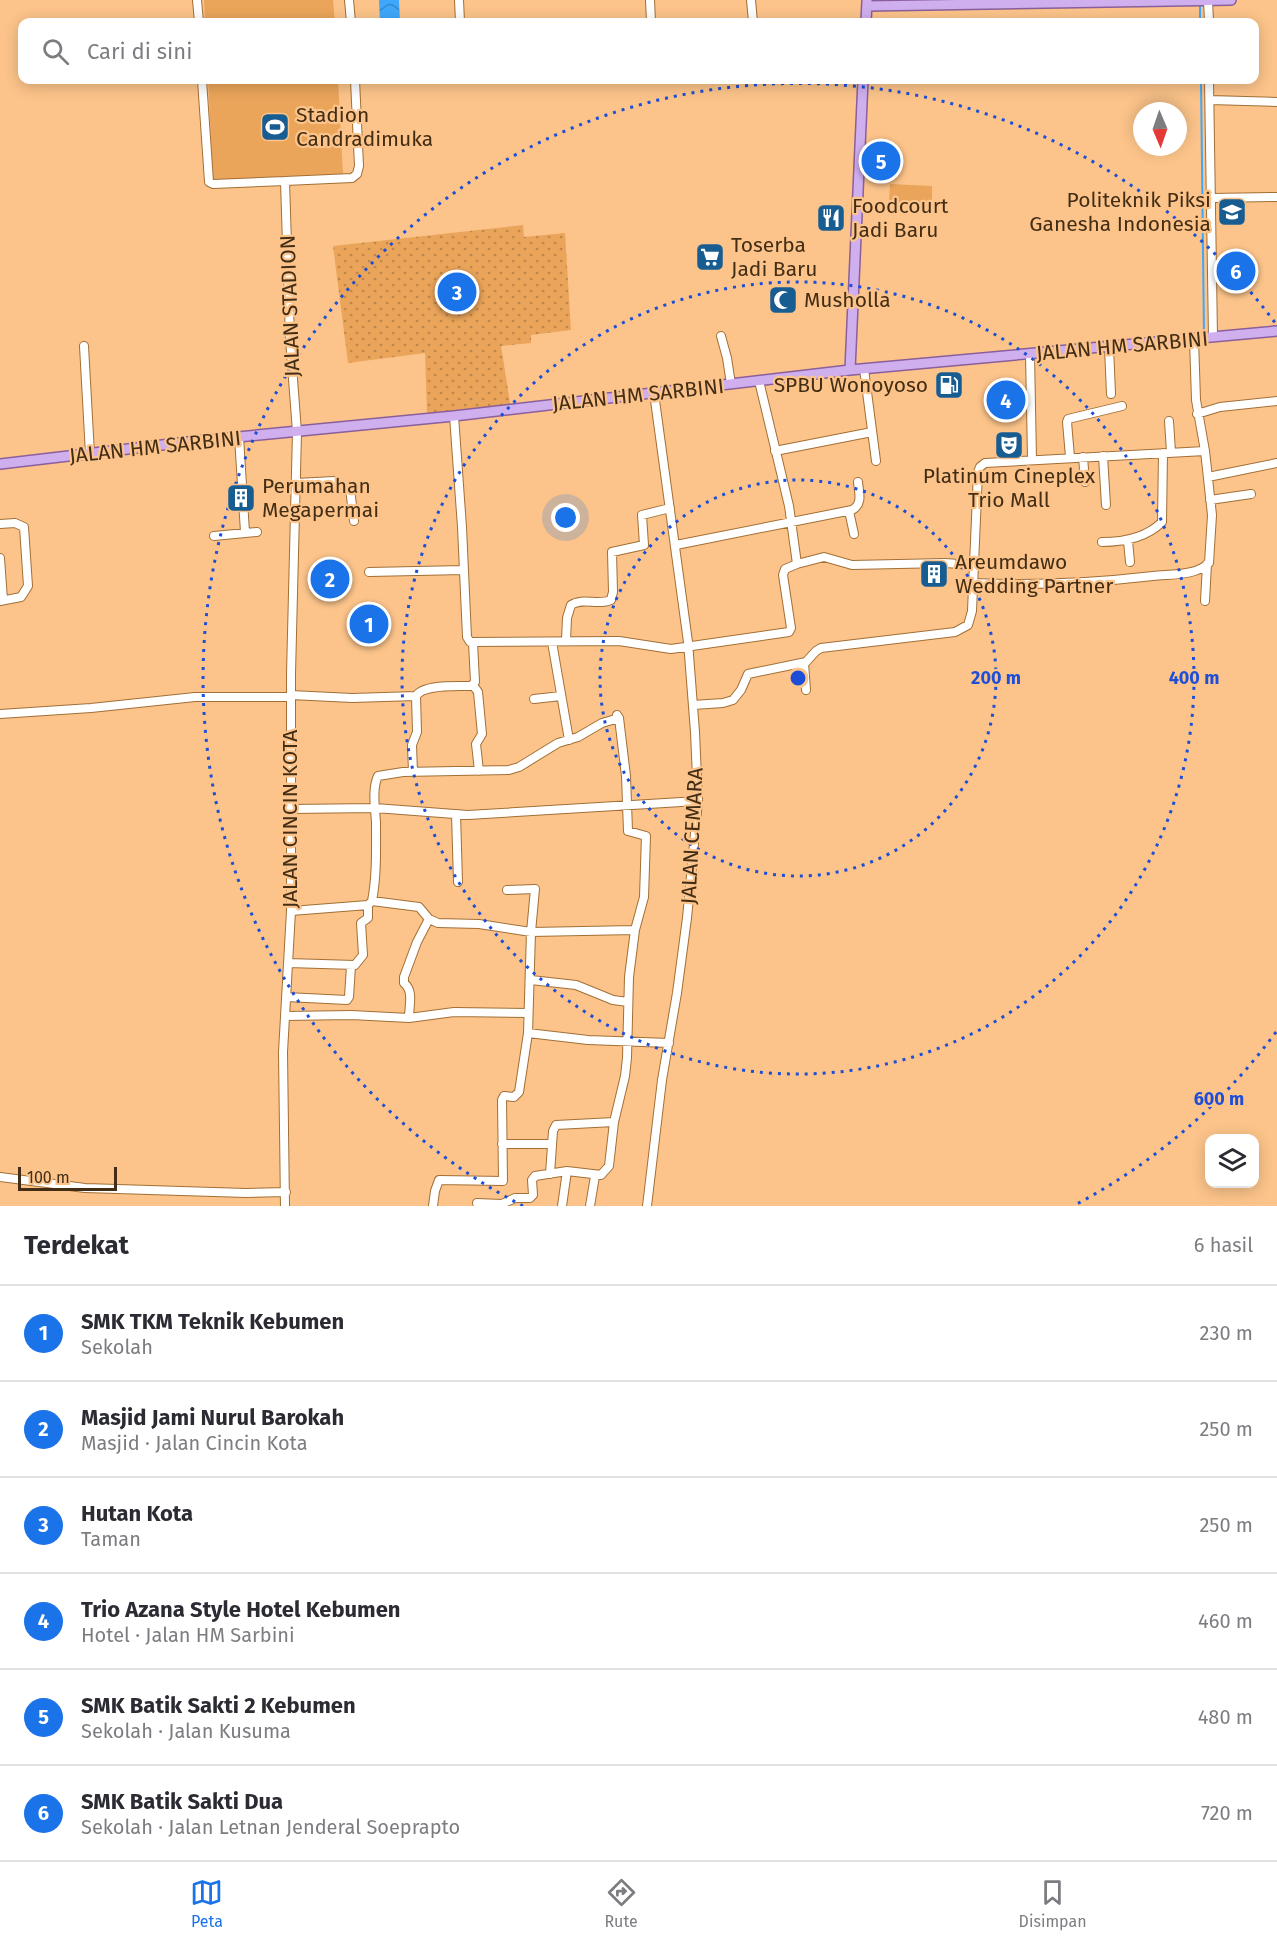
<!DOCTYPE html>
<html lang="id">
<head>
<meta charset="utf-8">
<style>
	:root { --surface:#fff; --page:#f2f2f3; --text:#2b2b33; --muted:#7c7c81; --line:#e1e1e2; --accent:#1a73e8 }
	body { margin:0; font-family:"Fira Sans",sans-serif; background:var(--page); color:var(--text) }
	.controls { position:absolute; right:18px; bottom:18px; display:grid; overflow:hidden; border-radius:12px; box-shadow:0 3px 15px #0003 }
	.controls button { width:54px; height:54px; display:grid; place-items:center; padding:0; border:0; border-bottom:2px solid var(--line); background:var(--surface); color:var(--text); font:30px sans-serif }
	.compass { position:absolute; left:1133px; top:102px; width:54px; height:54px; border-radius:50%; background:var(--surface); box-shadow:0 3px 15px #0003; rotate:178deg }
	.scale { position:absolute; left:18px; bottom:15px; width:99px; box-sizing:border-box; padding-left:6px; border:3px solid #432d15; border-top:0; font-size:16px; line-height:21px; white-space:nowrap; color:#432d15; -webkit-text-stroke:4px #fcc48a; paint-order:stroke }
	.you { position:absolute; left:566px; top:518px; width:21px; height:21px; margin:-15px; border:4px solid #fff; border-radius:50%; background:#1a73e8; box-shadow:0 0 0 9px #1a73e833 }
	.badge { display:grid; place-items:center; width:39px; height:39px; border-radius:50%; background:var(--accent); color:#fff; font-size:20px; font-weight:700 }
	.pin { position:absolute; translate:-50% -50%; border:3px solid #fff; box-shadow:0 2px 6px #0006 }
	.list { margin:0; padding:0; list-style:none }
	h2 { display:flex; justify-content:space-between; align-items:center; height:78px; margin:0; padding:0 24px; font-size:26px }
	h2 small { font-size:20px; font-weight:400; color:var(--muted) }
	.list li { display:grid; grid-template-columns:39px 1fr auto; gap:18px; align-items:center; box-sizing:border-box; height:96px; padding:0 24px; border-top:2px solid var(--line) }
	.list b { display:block; font-size:22px; white-space:nowrap }
	.list p { margin:0; font-size:20px; white-space:nowrap; color:var(--muted) }
	.list em { font-size:20px; font-style:normal; color:var(--muted) }
	.icon { flex:none; width:33px; height:33px; fill:none; stroke:currentColor; stroke-width:2; stroke-linecap:round; stroke-linejoin:round }
	.map { position:relative; flex:none; width:1277px; height:1206px; overflow:hidden }
	.search { position:absolute; background:var(--surface); box-shadow:0 3px 15px #0003; left:18px; right:18px; top:18px; height:66px; display:flex; align-items:center; gap:15px; box-sizing:border-box; padding:0 21px; border-radius:12px; color:var(--muted); font-size:22px }
	.sheet { height:654px; background:var(--surface) }
	nav { display:flex; justify-content:space-around; align-items:center; box-sizing:border-box; height:84px; border-top:2px solid var(--line); background:var(--surface); font-size:16px; color:var(--muted) }
	nav a { display:grid; justify-items:center; gap:3px }
	nav .on { color:var(--accent) }
	.map>svg:first-child { display:block }
	.park { fill:url(#park-dots) }
	.garden { fill:#eaa55a }
	.water { fill:url(#water-waves) }
	.lines { fill:none; stroke-linecap:round; stroke-linejoin:round }
	.stream { stroke:#3fa8fb; stroke-width:2 }
	.minor-casing { stroke:#a26f36; stroke-width:10 }
	.major-casing { stroke:#8a5f9b; stroke-width:12 }
	.minor { stroke:#fff; stroke-width:8 }
	.major { stroke:#d0afee; stroke-width:9 }
	.ring { fill:none; stroke:#1d4ed8; stroke-width:3; stroke-dasharray:3 6 }
	.labels { text-anchor:middle; stroke-width:4.5; stroke-linejoin:round; paint-order:stroke }
	.poi-label { font-size:21px; fill:#432d15; stroke:#fcc48a; text-anchor:start }
	.street-label { font-size:21px; fill:#432d15; stroke:#fcc48a }
	.centre { fill:#1d4ed8; stroke:#fcc48a; stroke-width:3 }
	.ring-label { font-size:18px; text-anchor:middle; font-weight:bold; fill:#1d4ed8; stroke:#fcc48a; stroke-width:4.5; stroke-linejoin:round; paint-order:stroke }
</style>
</head>
<body>
<div class="map">
<svg width="1277" height="1206" viewBox="0 0 1277 1206">
	<defs>
		<pattern id="park-dots" width="8" height="8" patternUnits="userSpaceOnUse" patternTransform="scale(1.5)"><rect width="8" height="8" fill="#eaa55a"/><path d="M2 2h.1M6 6h.1" fill="none" stroke="#bf8749" stroke-width="1.8" stroke-linecap="round"/></pattern>
		<pattern id="water-waves" width="16" height="10" patternUnits="userSpaceOnUse" patternTransform="scale(1.5)"><rect width="16" height="10" fill="#3fa8fb"/><path d="M0 5q4-4 8 0t8 0" fill="none" stroke="#3689ca"/></pattern>
	</defs>
	<rect width="100%" height="100%" fill="#fcc48a"/>
	<path class="park" d="M523,225L524,237L565,233L571,330L531,335V343L501,346L511,409L427,413L425,353L348,363L333,246Z"/>
	<path class="garden" d="M204,0H333L335,22H205Z
		M208,80H338L343,174L213,181Z
		M890,184L932,186V204L889,202Z"/>
	<path class="water" d="M379,0H399L400,22H380Z"/>
	<g class="lines">
		<path class="stream" d="M1200,5V22
			M1201,80L1204,336"/>
		<g class="minor-casing">
			<path id="minor" d="M197,0L199,22
				M349,0L351,22
				M459,0L460,22
				M650,0L651,22
				M751,0L753,22
				M1208,0L1209,22
				M202,80L209,182L213,184L285,181
				M1209,80L1213,337
				M1210,100L1277,102
				M1211,198L1277,197
				M721,336L727,358L731,384
				M84,346L90,454
				M1109,347L1111,394
				M1030,354L1032,459
				M864,369L876,461
				M759,381L789,506L797,564L824,557L852,565L945,563L974,565
				M1197,414L1220,407L1277,401
				M454,416L462,527L467,637L470,642L619,641L671,649L789,632L791,628L783,575L785,569L797,564
				M1169,421L1171,452
				M239,437L245,532
				M775,451L872,432
				M1103,456L1106,505
				M1070,457L1067,422L1068,419L1122,406
				M1083,457L1085,482
				M1208,477L1277,463
				M296,483L334,481L338,488L350,489L354,521
				M1210,500L1251,494
				M849,511L854,534
				M0,524L15,523L24,527L28,586L21,597L0,601
				M214,536L257,532
				M1128,541L1130,562
				M1102,542C1124,542 1146,538 1162,522L1163,453
				M676,545L852,510C863,504 859,493 858,482
				M0,558L3,600
				M369,572L464,570
				M973,583C1034,586 1092,583 1153,576C1170,574 1196,576 1209,563L1212,515L1205,451L1196,400L1194,339
				M1205,601L1207,564
				M566,640L567,618L571,605C583,597 598,606 611,600L613,592L612,552L644,545L642,515L670,508
				M552,642L569,740
				M804,663L806,690
				M473,685L478,692L482,734L476,744L479,771
				M291,695L352,698L416,696C423,684 457,686 471,686L475,682L473,642
				M534,699L561,696
				M693,705L723,703L733,700L741,690L748,674L806,662L816,651L821,648L955,632L968,625L972,611L978,472L980,467L985,463L1205,451
				M0,714L91,708L195,697H291
				M413,772L412,745L417,732L416,696
				M290,809L375,808L468,815L698,801
				M456,814L458,882
				M372,901C377,875 376,848 376,822C375,808 372,788 378,776L403,772L509,770L519,767L558,743L578,737L602,723L619,718L617,715
				M291,911L368,905L372,901L419,907L429,919L438,923L479,924L531,932L635,930
				M288,963L355,965L363,955L361,923L368,918V905
				M531,980L576,985L613,1000L628,1002
				M286,997L347,1000L349,997L351,966
				M285,1016L351,1015L409,1018L454,1012L528,1013
				M409,1018C409,1005 414,991 404,983V977L417,942L429,919
				M528,1033L588,1040L669,1043
				M502,1144H551
				M550,1174L553,1131L556,1125L614,1122
				M0,1177L85,1188L246,1193L286,1192
				M477,1203L502,1204L515,1198H530L533,1195L532,1180L535,1176L567,1171L601,1175L609,1166L614,1122L625,1076L627,1058L629,977L635,930L644,897L646,836L628,831L626,776L619,718
				M285,1206L283,1052L291,911V674L297,432L290,339L285,181L352,178L357,174L359,166L355,80
				M433,1206L435,1191L439,1180L503,1181L502,1100L504,1096L514,1097L519,1092L528,1033L531,932L535,889L507,890
				M562,1206L567,1171
				M590,1206L595,1176
				M647,1206L662,1080L677,993L687,918L698,801L695,732L688,642L654,393"/>
		</g>
		<g class="major-casing">
			<path id="major" d="M867,6L1231,0
				M866,22L867,1
				M850,370L863,80
				M0,464L196,441L454,416L850,370L1277,331"/>
		</g>
		<use href="#minor" class="minor"/>
		<use href="#major" class="major"/>
	</g>
	<g class="ring">
		<circle cx="798" cy="678" r="198"/>
		<circle cx="798" cy="678" r="396"/>
		<path d="M1276 1032A595 595 0 0 1 1073 1206M523 1206A595 595 0 1 1 1276 324"/>
	</g>
	<defs>
		<g id="stadium-square" transform="scale(1.5)"><rect x="-9" y="-9" width="18" height="18" rx="4" fill="#185d92" stroke="#fcc48a"/><path d="M0-5a6.5 5 0 1 0 0 10a6.5 5 0 1 0 0-10ZM-3.5-1.8h7v3.6h-7Z" fill="#fff"/></g>
		<g id="university-square" transform="scale(1.5)"><rect x="-9" y="-9" width="18" height="18" rx="4" fill="#185d92" stroke="#fcc48a"/><path d="M0-5L7-2L0 1L-7-2ZM-4 1L0 2.5L4 1V4Q0 6-4 4Z" fill="#fff"/></g>
		<g id="restaurant-square" transform="scale(1.5)"><rect x="-9" y="-9" width="18" height="18" rx="4" fill="#185d92" stroke="#fcc48a"/><path d="M-5-6h1v4h1v-4h1v4h1v-4h1v5L-1.5 .5V6h-2V.5L-5-1ZM5-6V6H3V1.5H1.5Q1.5-4 5-6Z" fill="#fff"/></g>
		<g id="supermarket-square" transform="scale(1.5)"><rect x="-9" y="-9" width="18" height="18" rx="4" fill="#185d92" stroke="#fcc48a"/><path d="M-6-5.5h2.5l.6 2H6L4.5 2H-2.5L-4.4-4H-6ZM-1.5 3.2a1.3 1.3 0 1 0 .1 0ZM3 3.2a1.3 1.3 0 1 0 .1 0Z" fill="#fff"/></g>
		<g id="mosque-square" transform="scale(1.5)"><rect x="-9" y="-9" width="18" height="18" rx="4" fill="#185d92" stroke="#fcc48a"/><path d="M3.5-4.9A6 6 0 1 0 3.5 4.9A5 5 0 1 1 3.5-4.9Z" fill="#fff"/></g>
		<g id="fuel-square" transform="scale(1.5)"><rect x="-9" y="-9" width="18" height="18" rx="4" fill="#185d92" stroke="#fcc48a"/><path d="M-5.5-6h7V0h2V4h1.3V-2.5L3-4.5l.8-.8L6-3V5H2.5V1h-1V6h-7ZM-4.2-4.7v3.2H.2V-4.7Z" fill="#fff"/></g>
		<g id="theatre-square" transform="scale(1.5)"><rect x="-9" y="-9" width="18" height="18" rx="4" fill="#185d92" stroke="#fcc48a"/><path d="M-5-5.5Q0-4 5-5.5V0Q5 5 0 6Q-5 5-5 0ZM-3.3-2.5H-1v1.5H-3.3ZM1-2.5H3.3v1.5H1ZM-2.8 1Q0 5.5 2.8 1Z" fill="#fff"/></g>
		<g id="building-square" transform="scale(1.5)"><rect x="-9" y="-9" width="18" height="18" rx="4" fill="#185d92" stroke="#fcc48a"/><path d="M-4-6H4V6H1V3H-1V6H-4ZM-2.5-4.3h1.7v1.8h-1.7ZM.8-4.3h1.7v1.8H.8ZM-2.5-1h1.7V.8h-1.7ZM.8-1h1.7V.8H.8Z" fill="#fff"/></g>
	</defs>
	<g fill-rule="evenodd">
		<use href="#stadium-square" x="275" y="127"/>
		<use href="#university-square" x="1232" y="212"/>
		<use href="#restaurant-square" x="831" y="218"/>
		<use href="#supermarket-square" x="710" y="257"/>
		<use href="#mosque-square" x="783" y="300"/>
		<use href="#fuel-square" x="949" y="385"/>
		<use href="#theatre-square" x="1009" y="445"/>
		<use href="#building-square" x="241" y="498"/>
		<use href="#building-square" x="934" y="574"/>
	</g>
	<g class="labels">
		<g class="poi-label">
			<text x="296" y="122">Stadion<tspan x="296" dy="24">Candradimuka</tspan></text>
			<text x="1211" y="207" text-anchor="end">Politeknik Piksi<tspan x="1211" dy="24">Ganesha Indonesia</tspan></text>
			<text x="852" y="213">Foodcourt<tspan x="852" dy="24">Jadi Baru</tspan></text>
			<text x="731" y="252">Toserba<tspan x="731" dy="24">Jadi Baru</tspan></text>
			<text x="804" y="307">Musholla</text>
			<text x="928" y="392" text-anchor="end">SPBU Wonoyoso</text>
			<text x="1009" y="483" text-anchor="middle">Platinum Cineplex<tspan x="1009" dy="24">Trio Mall</tspan></text>
			<text x="262" y="493">Perumahan<tspan x="262" dy="24">Megapermai</tspan></text>
			<text x="955" y="569">Areumdawo<tspan x="955" dy="24">Wedding Partner</tspan></text>
		</g>
		<g class="street-label">
			<text transform="translate(290 306) rotate(-92)" y="7">JALAN STADION</text>
			<text transform="translate(1122 346) rotate(-5)" y="7">JALAN HM SARBINI</text>
			<text transform="translate(638 395) rotate(-6)" y="7">JALAN HM SARBINI</text>
			<text transform="translate(155 447) rotate(-6)" y="7">JALAN HM SARBINI</text>
			<text transform="translate(290 819) rotate(-90)" y="7">JALAN CINCIN KOTA</text>
			<text transform="translate(692 836) rotate(-87)" y="7">JALAN CEMARA</text>
		</g>
	</g>
	<circle cx="798" cy="678" r="9" class="centre"/>
	<g class="ring-label">
		<text x="996" y="684">200 m</text>
		<text x="1194" y="684">400 m</text>
		<text x="1219" y="1105">600 m</text>
	</g>
</svg>
<div class="controls">
<button><svg class="icon" aria-label="layers" viewBox="0 0 24 24"><path d="M12 4l9 5-9 5-9-5zM3 14l9 5 9-5"/></svg></button>
</div>
<svg class="compass" viewBox="-18 -18 36 36"><path d="M0-13l5 13h-10z" fill="#e53935"/><path d="M0 13l5-13h-10z" fill="#7c7c81"/></svg>
<div class="scale">100 m</div>
<div class="you"></div>
<div class="pin badge" style="left:369px;top:624px">1</div>
<div class="pin badge" style="left:330px;top:579px">2</div>
<div class="pin badge" style="left:457px;top:292px">3</div>
<div class="pin badge" style="left:1006px;top:400px">4</div>
<div class="pin badge" style="left:881px;top:161px">5</div>
<div class="pin badge" style="left:1236px;top:271px">6</div>
<div class="search"><svg class="icon" aria-label="search" viewBox="0 0 24 24"><circle cx="10" cy="10" r="6"/><path d="M15 15l6 6"/></svg>Cari di sini</div>
</div>
<section class="sheet">
<h2>Terdekat<small>6 hasil</small></h2>
<ul class="list">
<li><span class="badge">1</span><div><b>SMK TKM Teknik Kebumen</b><p>Sekolah</p></div><em>230 m</em></li>
<li><span class="badge">2</span><div><b>Masjid Jami Nurul Barokah</b><p>Masjid · Jalan Cincin Kota</p></div><em>250 m</em></li>
<li><span class="badge">3</span><div><b>Hutan Kota</b><p>Taman</p></div><em>250 m</em></li>
<li><span class="badge">4</span><div><b>Trio Azana Style Hotel Kebumen</b><p>Hotel · Jalan HM Sarbini</p></div><em>460 m</em></li>
<li><span class="badge">5</span><div><b>SMK Batik Sakti 2 Kebumen</b><p>Sekolah · Jalan Kusuma</p></div><em>480 m</em></li>
<li><span class="badge">6</span><div><b>SMK Batik Sakti Dua</b><p>Sekolah · Jalan Letnan Jenderal Soeprapto</p></div><em>720 m</em></li>
</ul>
</section>
<nav>
<a class="on"><svg class="icon" aria-label="map" viewBox="0 0 24 24"><path d="M3 6l6-2 6 2 6-2v14l-6 2-6-2-6 2zM9 4v14M15 6v14"/></svg>Peta</a>
<a><svg class="icon" aria-label="directions" viewBox="0 0 24 24"><path d="M12 3l9 9-9 9-9-9zM9 14v-3h6M13 9l2 2-2 2"/></svg>Rute</a>
<a><svg class="icon" aria-label="saved" viewBox="0 0 24 24"><path d="M7 4h10v16l-5-4-5 4z"/></svg>Disimpan</a>
</nav>
</body>
</html>
